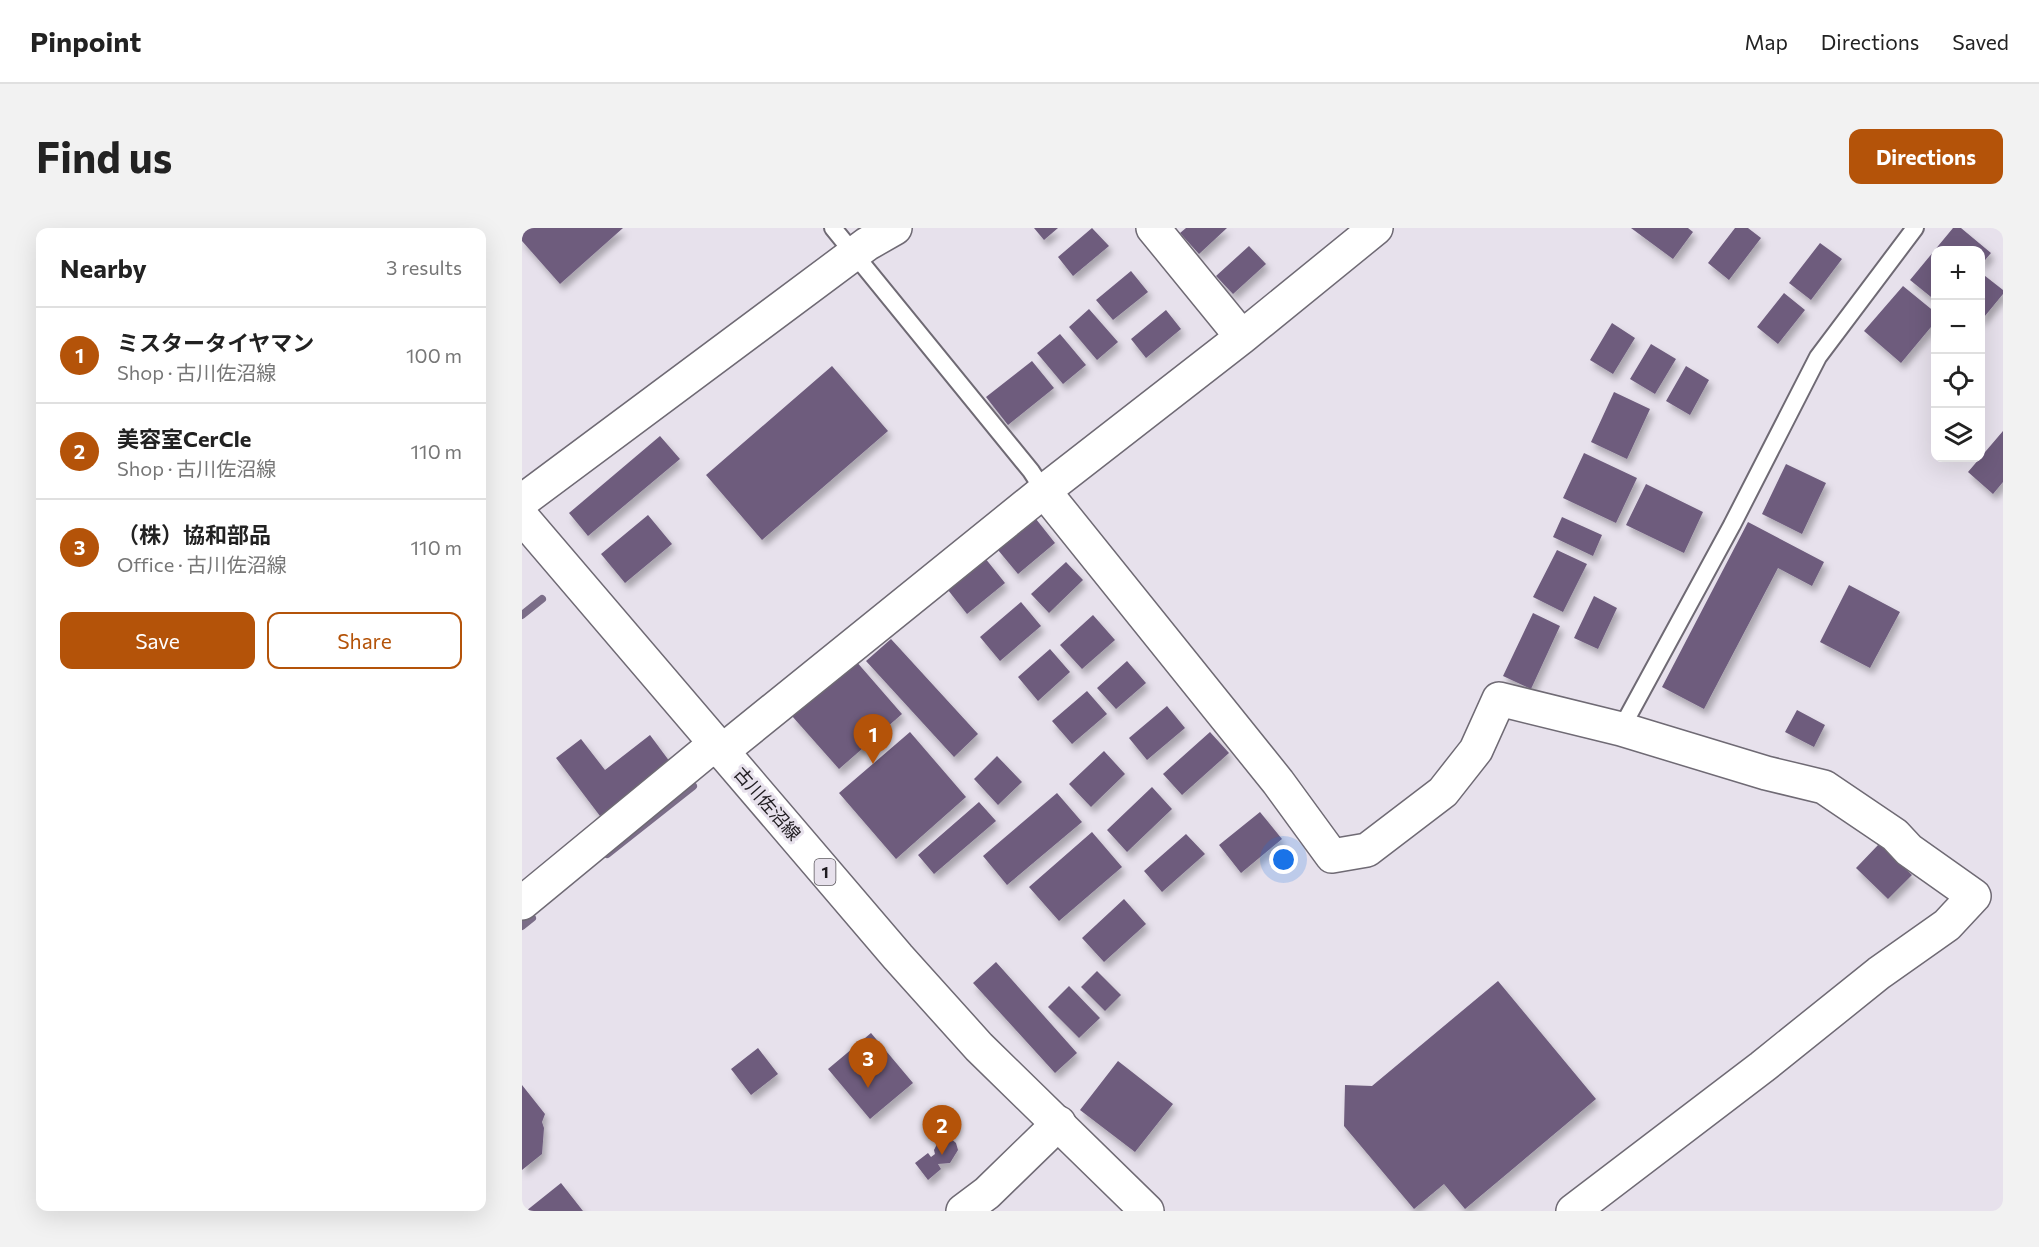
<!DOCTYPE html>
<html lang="en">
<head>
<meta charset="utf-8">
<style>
	:root { --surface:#fff; --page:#f2f2f2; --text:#222; --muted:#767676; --line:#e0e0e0; --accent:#b45309 }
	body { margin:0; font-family:Commissioner,"Noto Sans JP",sans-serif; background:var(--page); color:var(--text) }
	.controls { position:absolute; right:18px; top:18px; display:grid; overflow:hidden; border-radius:12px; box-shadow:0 6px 24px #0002 }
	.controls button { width:54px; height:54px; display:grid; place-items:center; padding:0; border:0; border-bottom:2px solid var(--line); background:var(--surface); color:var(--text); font:30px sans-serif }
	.you { position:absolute; left:762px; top:632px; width:21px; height:21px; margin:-15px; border:4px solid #fff; border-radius:50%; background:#1a73e8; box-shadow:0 0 0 9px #1a73e833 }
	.badge { display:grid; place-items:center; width:39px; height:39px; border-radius:50%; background:var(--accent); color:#fff; font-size:20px; font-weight:700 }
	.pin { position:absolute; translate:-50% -50px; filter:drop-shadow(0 2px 3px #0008) }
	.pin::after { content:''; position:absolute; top:32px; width:21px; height:18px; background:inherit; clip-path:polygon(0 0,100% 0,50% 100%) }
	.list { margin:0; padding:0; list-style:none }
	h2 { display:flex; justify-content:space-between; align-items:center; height:78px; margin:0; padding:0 24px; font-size:26px }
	h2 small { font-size:20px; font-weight:400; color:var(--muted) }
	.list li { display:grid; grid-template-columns:39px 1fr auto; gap:18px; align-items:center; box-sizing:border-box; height:96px; padding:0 24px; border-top:2px solid var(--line) }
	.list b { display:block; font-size:22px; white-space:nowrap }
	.list p { margin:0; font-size:20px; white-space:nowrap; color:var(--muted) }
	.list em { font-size:20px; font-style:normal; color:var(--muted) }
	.actions { display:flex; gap:12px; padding:18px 24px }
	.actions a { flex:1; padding:14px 0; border:2px solid var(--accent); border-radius:12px; text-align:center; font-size:21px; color:var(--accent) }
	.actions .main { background:var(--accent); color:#fff }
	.icon { flex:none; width:33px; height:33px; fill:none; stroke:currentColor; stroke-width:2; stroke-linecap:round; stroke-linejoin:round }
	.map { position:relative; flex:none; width:1481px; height:983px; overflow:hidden; border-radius:12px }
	header { display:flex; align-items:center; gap:36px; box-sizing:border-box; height:84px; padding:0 30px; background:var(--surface); border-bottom:2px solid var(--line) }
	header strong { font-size:28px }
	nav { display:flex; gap:33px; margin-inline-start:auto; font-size:21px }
	.intro { display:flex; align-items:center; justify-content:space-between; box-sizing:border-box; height:144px; padding:0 36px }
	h1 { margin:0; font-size:42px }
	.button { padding:15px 27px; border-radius:12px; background:var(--accent); color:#fff; font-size:21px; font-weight:700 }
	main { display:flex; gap:36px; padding:0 36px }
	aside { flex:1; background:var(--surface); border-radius:12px; box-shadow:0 6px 24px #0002 }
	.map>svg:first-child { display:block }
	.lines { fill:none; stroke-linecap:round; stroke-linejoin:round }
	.stream { stroke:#7b6d88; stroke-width:8 }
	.building { fill:#6e5c7d; filter:url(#shadow) }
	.service-casing { stroke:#6f6a74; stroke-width:20 }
	.minor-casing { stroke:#6f6a74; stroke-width:36 }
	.tertiary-casing { stroke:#6f6a74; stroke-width:36 }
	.primary-casing { stroke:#6f6a74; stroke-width:36 }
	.service { stroke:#fff; stroke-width:16 }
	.minor { stroke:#fff; stroke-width:33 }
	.tertiary { stroke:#fff; stroke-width:33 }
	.primary { stroke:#fff; stroke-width:33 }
	.labels { text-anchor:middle; stroke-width:6; stroke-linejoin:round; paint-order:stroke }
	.shield { fill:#e7e1ec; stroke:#5b575d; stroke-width:1.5 }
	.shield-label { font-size:16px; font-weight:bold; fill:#1f1c20 }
	.street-label { font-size:18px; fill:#1f1c20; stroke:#e7e1ec }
</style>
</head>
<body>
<header>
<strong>Pinpoint</strong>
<nav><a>Map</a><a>Directions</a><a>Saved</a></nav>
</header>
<div class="intro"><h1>Find us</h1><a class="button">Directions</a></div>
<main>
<aside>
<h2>Nearby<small>3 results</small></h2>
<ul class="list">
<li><span class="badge">1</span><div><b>ミスタータイヤマン</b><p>Shop · 古川佐沼線</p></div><em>100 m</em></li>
<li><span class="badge">2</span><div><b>美容室CerCle</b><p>Shop · 古川佐沼線</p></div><em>110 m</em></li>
<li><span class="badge">3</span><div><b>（株）協和部品</b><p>Office · 古川佐沼線</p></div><em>110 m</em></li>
</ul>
<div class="actions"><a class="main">Save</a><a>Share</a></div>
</aside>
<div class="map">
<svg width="1481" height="983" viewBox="0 0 1481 983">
	<defs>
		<filter id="shadow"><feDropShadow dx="3.5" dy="6" stdDeviation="3" flood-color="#0004"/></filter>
	</defs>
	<rect width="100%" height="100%" fill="#e7e1ec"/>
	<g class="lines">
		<path class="stream" d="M0,387L20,371
			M85,626L171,558
			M0,698L10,690"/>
	</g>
	<path class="building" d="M0,0H101L38,56L0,13Z
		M512,0H536L522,12Z
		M570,0L587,18L551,48L536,29Z
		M664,0H705L677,26L658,5Z
		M1109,0H1166L1171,4L1151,31Z
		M1213,0H1226L1239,10L1207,52L1186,35Z
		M1431,0H1439L1469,25L1458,38V22H1414V73L1388,52Z
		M1298,15L1320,31L1289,72L1267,55Z
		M727,18L744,36L711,66L694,48Z
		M609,43L626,64L591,92L574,72Z
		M1458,44L1481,62V66L1458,94Z
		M1381,58L1414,85V93L1379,135L1342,103Z
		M1262,65L1283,82L1256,116L1235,99Z
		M567,81L596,114L575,132L547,99Z
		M644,82L659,101L624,130L609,111Z
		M1090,95L1113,110L1091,146L1068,132Z
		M538,106L564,137L541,156L515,125Z
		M1129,116L1154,131L1133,166L1108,151Z
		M510,133L532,160L486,197L464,169Z
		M310,138L366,203L240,312L184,247Z
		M1164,138L1187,152L1168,187L1144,173Z
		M1092,164L1128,181L1105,231L1069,214Z
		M1481,203V254L1471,266L1446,244Z
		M138,208L158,231L66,308L47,285Z
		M1062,225L1115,250L1094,295L1041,270Z
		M1264,236L1304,255L1280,306L1240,286Z
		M1124,256L1181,284L1162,325L1104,297Z
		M126,287L150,316L103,355L79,326Z
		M1040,289L1080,307L1071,328L1031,309Z
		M514,291L533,315L496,346L476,322Z
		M1226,294L1302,334L1290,358L1256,340L1182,481L1140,459Z
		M1035,322L1065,336L1041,384L1011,369Z
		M463,330L483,355L445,386L426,362Z
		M544,334L561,352L527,385L509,366Z
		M1327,357L1378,384L1348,440L1298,414Z
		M1072,368L1095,380L1076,421L1052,410Z
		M499,374L519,398L478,433L458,409Z
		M1011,385L1038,398L1009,461L981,448Z
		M571,387L593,412L560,441L538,417Z
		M369,411L456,506L432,529L344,433Z
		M528,421L548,444L516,473L496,449Z
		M333,432L380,486L317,541L270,488Z
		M605,433L624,455L594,481L575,460Z
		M565,463L585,486L550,516L530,493Z
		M645,478L663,500L625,532L607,510Z
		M1275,482L1303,497L1292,519L1263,504Z
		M388,504L444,569L374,631L317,565Z
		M688,504L707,525L660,567L641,546Z
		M128,507L148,534L78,588L34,530L59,511L83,542Z
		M582,523L603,546L569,579L547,556Z
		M475,528L500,554L476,577L452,551Z
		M630,559L650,581L605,624L585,602Z
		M535,565L560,594L485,657L461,628Z
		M457,574L474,593L412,646L396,627Z
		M738,584L760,611L719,645L697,617Z
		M570,604L600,639L537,693L507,659Z
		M664,606L683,626L640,664L622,643Z
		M1357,616L1390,647L1366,671L1334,640Z
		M602,671L624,696L582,734L560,710Z
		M474,734L555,825L533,845L451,755Z
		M575,743L599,767L583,783L559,759Z
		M976,753L1074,871L943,981L922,956L892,981L822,898L823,857L850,858Z
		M547,758L578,790L557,810L526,779Z
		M349,805L391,855L348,891L306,841Z
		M236,820L256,846L229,867L209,841Z
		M596,833L651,876L613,924L558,882Z
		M0,857L23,886L20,894L22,900L20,926L0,942Z
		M427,909L434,915L436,922L428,935L416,936L419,941L406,952L393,935L406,925L409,929L413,926L412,922L417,912Z
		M39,955L61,983H4Z"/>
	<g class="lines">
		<g class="service-casing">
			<path id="service" d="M311,0L509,243L522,263
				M1099,501L1210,297L1296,129L1393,0"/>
		</g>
		<g class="minor-casing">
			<path id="minor" d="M631,0L720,109
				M522,263L756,554L810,628L845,622L921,564L954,522L977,471L1099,501L1244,545L1302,559L1373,607L1387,622L1452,668L1425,697L1357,745L1240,839L1051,983
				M0,273L345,16L373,0
				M199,524L522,263L720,109L854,0
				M0,675L193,516"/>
		</g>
		<g class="tertiary-casing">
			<path id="tertiary" d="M441,983L465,965L537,895"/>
		</g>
		<g class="primary-casing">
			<path id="primary" d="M0,289L376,729L457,819L625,983"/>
		</g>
		<use href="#service" class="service"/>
		<use href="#minor" class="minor"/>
		<use href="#tertiary" class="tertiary"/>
		<use href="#primary" class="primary"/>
	</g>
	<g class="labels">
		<rect class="shield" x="292.5" y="631" width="21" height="26" rx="4.5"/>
		<g class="shield-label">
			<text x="303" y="650">1</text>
		</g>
		<g class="street-label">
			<text transform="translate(245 576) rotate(49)" y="6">古川佐沼線</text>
		</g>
	</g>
</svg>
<div class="controls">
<button>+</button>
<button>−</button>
<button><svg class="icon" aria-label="locate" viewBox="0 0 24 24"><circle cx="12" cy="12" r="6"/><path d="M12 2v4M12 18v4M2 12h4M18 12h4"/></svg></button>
<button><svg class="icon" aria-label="layers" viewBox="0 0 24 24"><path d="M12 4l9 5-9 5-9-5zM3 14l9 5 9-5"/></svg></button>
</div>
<div class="you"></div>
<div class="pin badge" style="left:351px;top:536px">1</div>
<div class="pin badge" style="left:420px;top:927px">2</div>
<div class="pin badge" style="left:346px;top:860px">3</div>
</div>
</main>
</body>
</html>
